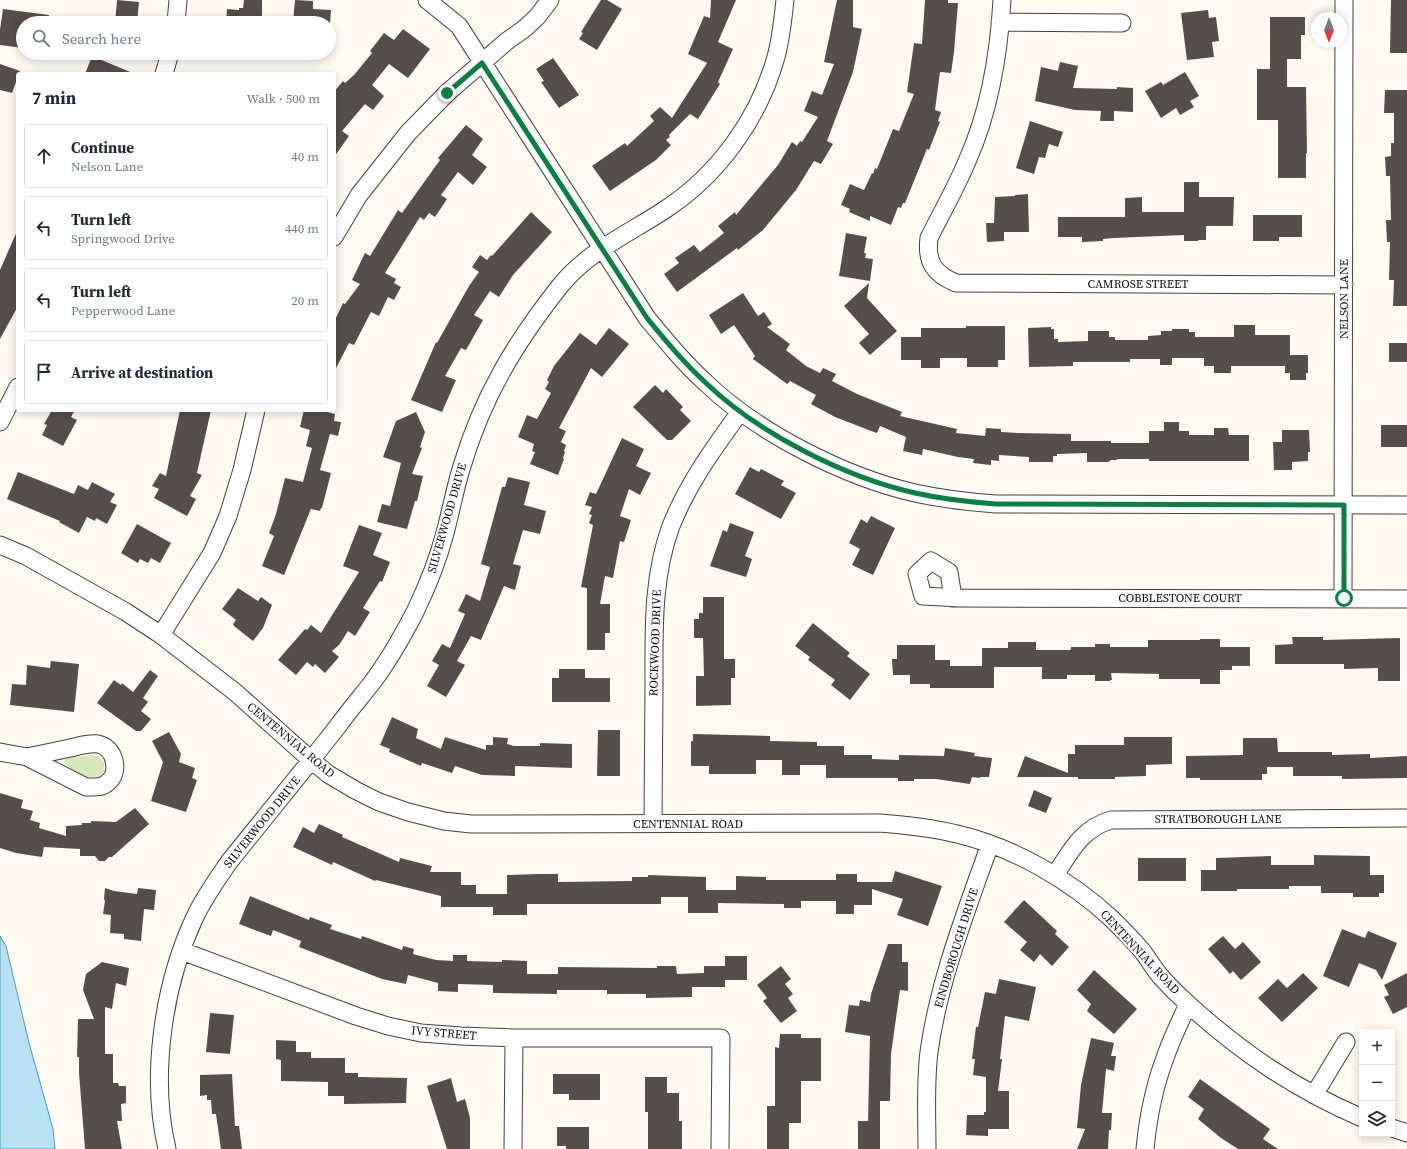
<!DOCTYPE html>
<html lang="en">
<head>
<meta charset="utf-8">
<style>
	:root { --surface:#fff; --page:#f2f2f3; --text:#1f2937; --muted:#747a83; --line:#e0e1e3 }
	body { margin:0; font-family:"Source Serif 4",serif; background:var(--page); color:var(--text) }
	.controls { position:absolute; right:12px; bottom:12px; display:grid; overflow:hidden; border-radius:4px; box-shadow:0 2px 10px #0003 }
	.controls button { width:36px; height:36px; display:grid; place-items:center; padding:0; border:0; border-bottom:1px solid var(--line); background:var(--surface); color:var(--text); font:20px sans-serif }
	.compass { position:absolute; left:1311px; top:12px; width:36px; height:36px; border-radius:50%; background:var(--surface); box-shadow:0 2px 10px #0003; rotate:180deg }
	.stop { position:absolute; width:12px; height:12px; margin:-9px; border:3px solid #0b8043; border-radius:50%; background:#fff }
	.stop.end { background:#0b8043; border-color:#fff; box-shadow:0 1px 4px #0008 }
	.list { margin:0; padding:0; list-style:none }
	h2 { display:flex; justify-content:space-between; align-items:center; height:52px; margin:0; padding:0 16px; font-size:17px }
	h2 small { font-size:13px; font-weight:400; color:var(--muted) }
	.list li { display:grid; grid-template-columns:26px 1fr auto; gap:12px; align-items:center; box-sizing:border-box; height:64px; margin:0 8px 8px; padding:0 8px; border:1px solid var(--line); border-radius:4px }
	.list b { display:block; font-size:15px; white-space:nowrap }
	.list p { margin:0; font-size:13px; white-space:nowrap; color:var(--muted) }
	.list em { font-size:13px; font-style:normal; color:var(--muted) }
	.icon { flex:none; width:22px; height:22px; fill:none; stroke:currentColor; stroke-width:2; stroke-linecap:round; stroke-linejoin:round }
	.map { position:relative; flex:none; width:1407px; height:1149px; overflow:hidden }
	.search { position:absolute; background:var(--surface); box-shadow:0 2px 10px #0003; left:16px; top:16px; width:320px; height:44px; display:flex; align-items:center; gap:10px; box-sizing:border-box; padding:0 14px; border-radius:22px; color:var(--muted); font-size:15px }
	.panel { position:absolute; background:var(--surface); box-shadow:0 2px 10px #0003; left:16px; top:72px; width:320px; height:340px; border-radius:4px }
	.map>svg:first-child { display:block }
	.green { fill:#d6e8ba }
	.water { fill:#b6e2f4; stroke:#3f9dc9 }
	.building { fill:#564e4b }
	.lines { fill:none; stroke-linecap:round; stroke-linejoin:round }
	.street-casing { stroke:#414141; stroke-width:19 }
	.street { stroke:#fff; stroke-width:17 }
	.route { stroke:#0b8043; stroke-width:5 }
	.labels { text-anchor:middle; stroke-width:4; stroke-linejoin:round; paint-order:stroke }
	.street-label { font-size:12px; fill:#0e0e0e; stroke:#fff }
</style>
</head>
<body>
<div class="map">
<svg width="1407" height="1149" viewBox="0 0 1407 1149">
	<rect width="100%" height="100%" fill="#fefaf0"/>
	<path class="green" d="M90,755L98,756L104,762V771C94,786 77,771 65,765L64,761L66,758Z"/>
	<path class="water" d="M0,936L6,946L29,1043L53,1129L55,1149H0Z"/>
	<path class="building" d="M117,0L139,2L137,23H115Z
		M244,0H262V23H226L227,9L239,10V8H243Z
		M295,0L313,1V9L331,10L330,23H293Z
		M601,0H607L622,9L597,50L579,39L583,33L581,32Z
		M711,0H736L718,42L733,49L718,82L720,84L698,119L690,114L669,135L670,137L666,140L671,145L656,160L610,191L592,166L625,143L627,146L654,121L650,116L660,107L672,118L707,63L688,54L704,16L710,18Z
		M837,0H853V27L862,29L853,72L827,141L833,144L821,164L814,161L796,190L763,230L738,250L737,248L677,292L664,274L679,263L675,258L694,245L700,252L724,233L718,226L735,212L736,215L778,165L792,142L797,146L800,141L802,142L818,117L804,111L812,91L822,95L834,64L824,62Z
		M925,0H948V3H958L954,52L951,73L940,72L935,110L941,112L938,121L940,122L929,150L927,149L905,203H903L901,208L898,207L891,225L870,216V221L849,212L850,209L841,205L850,184L864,190L872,173L873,174L875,168L877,169L893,129L899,131L914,94L907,92L914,43L922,44Z
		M1391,0H1407V53H1390Z
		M3,9L49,15V23H23V48L0,45V30Z
		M1208,10L1209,18L1216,17L1219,41L1212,42L1214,57L1187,60L1181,13Z
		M1270,17H1305V35H1301V59H1287V87H1306L1307,153H1306V178H1278V120H1257V69H1270Z
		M403,29L430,49L408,78L389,64L372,85L384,96L373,110L365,104L342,131L349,136L334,157V92L343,81L345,83L354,75L372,53L370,51L384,33L394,40Z
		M92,56L135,74H85Z
		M553,58L579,95L559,108L541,82L544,81L536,69Z
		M1060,62L1078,66L1073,88L1117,89V87L1133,88V112L1114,111V121H1100L1101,111L1075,110L1035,101L1041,67L1058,71Z
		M0,64L20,71L12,93L0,90Z
		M1185,72L1199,96L1190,101L1194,107L1180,115L1176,108L1161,118L1145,91L1161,82L1163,85Z
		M1385,90H1407V306H1393L1394,280H1389L1390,242H1387L1386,220H1391L1390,176H1386L1385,157L1391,156V143H1394V113H1384Z
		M1030,121L1063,132L1058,147L1049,144L1045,158L1039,157L1034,174L1016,168Z
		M466,125L483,139L472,155L487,167L473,185L458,172L441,195L447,199L435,217L429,213L424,220L420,217L385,273L396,279L394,283L401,287L394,300L388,297L379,316L371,312L354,345L349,343L334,372V322L343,303L345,304L360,284L352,280L365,253L370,256L398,210L402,213L440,160L438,158Z
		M1184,182H1199V197H1234L1233,226H1206V240H1198V241H1184V235L1114,238L1103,239V241L1082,242V237H1058V217H1125V198L1142,197V212H1184Z
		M1028,194L1029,232H1004V241L987,242L986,223H994L995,197L1015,196V195Z
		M531,212L552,232L513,275L499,297L490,291L474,315L483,320L466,350L461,348L445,376L456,380L442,412L411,400L436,342L437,343L469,286L479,272L472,267L480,255L487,260L491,255L492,256Z
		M1253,215H1302V237H1279V241H1253Z
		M18,229V306L0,339V270Z
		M846,233L867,237L864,253H866L865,258L873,259L870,281L839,276Z
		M869,283L867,298L897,331L870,355L859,343L869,334L844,306Z
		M743,293L758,316L764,312L772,324L767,327L790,344L786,350L806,366L820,373L823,368L836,374L832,381L857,394L902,412L900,416L957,429L956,433L985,436L986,428L1001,429V432L1018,433L1071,434V441H1111V443H1149V431H1164V422H1179V431H1189V435H1214V428H1228L1229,435H1249V461H1149V459H1117V460H1111L1108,462H1087V453L1057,454V456H1053V462H1029V457L999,455V461L991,460V465L973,463L974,459L958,457L923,449L922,455L903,451L906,437L880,426L877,433L871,431L835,417L811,404L816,395L790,381L787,384L753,359L755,356L734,325L721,334L709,315Z
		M1234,325H1255V335H1290V355H1308V373H1306V380H1290V373H1285V366H1231V373H1214V366H1204V358H1172V365H1160V359H1130V362H1073V366L1029,367L1028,328L1051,327V329H1054V339H1058V342L1088,341V331H1109V337H1115V340H1148V336L1161,335V331H1172V329H1189V332H1195V337H1234Z
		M966,326H1005V360H998V367H967V358H940V368H921V360H901V337H921V328H966Z
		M609,328L629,344L602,377L591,368L559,428L566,431L561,442L566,445L564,451L565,452L563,458L564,459L558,475L530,464L535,452L532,451L534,444L518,437L527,415L537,419L551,393L545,389L549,382L547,380L554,366L580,333L596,345Z
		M1389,343H1407V362H1389Z
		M655,385L663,393L666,389L683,407L680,410L691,421L672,440H667L633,407Z
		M52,410H75L71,417L77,420L63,446L42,435L47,425L44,424Z
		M180,410H211L197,473L202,475L190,496L196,499L187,516L154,498L159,489L152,486L160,473L166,476Z
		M304,410H320L335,414L334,421L341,422L338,436L330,434L320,470L331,473L322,508H321L320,511L311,509L284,575L262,566L274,536L269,533L276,514L285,478L303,482L312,448L306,446L310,430L300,427Z
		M416,412L425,432L420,447L422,448L412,474L423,476L417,501H415L407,529L377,522L382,504L390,506L401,463L383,457L396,421Z
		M1381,425H1407V447H1381Z
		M1282,430H1309L1310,452H1308V461L1292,462V470H1274L1273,442H1282Z
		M622,438L644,449L636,466L651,473L640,495L629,489L620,516L631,520L624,542L620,541L613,578L605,576L600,604H610V633H605V650H587V588L581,587L593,525L589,523L592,515L589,514L592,507L585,505L590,492L596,494Z
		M750,467L759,472L761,469L784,481L781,485L796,493L781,519L735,494Z
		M18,472L74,494L78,485L88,490L92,482L115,494L110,502L117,505L107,524L96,518L95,521L87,517L79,533L59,522L60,521L7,499Z
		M508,477L530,482L524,505L546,511L540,534L523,530L513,564L521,566L515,590L504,586L481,640L471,636L457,661L465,665L446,697L427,686L439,665L432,661L442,644L450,648L465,614L458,611L466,594L480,601L490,567L481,564L502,487H505Z
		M871,516L895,528L873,575L852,565L860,549L849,543L861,519L867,523Z
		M730,523L754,532L745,556L752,559L746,577L710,566L723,530L727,532Z
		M137,524L171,543L160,563L151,558L148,563L140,559L138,563L121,553Z
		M359,525L382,533L373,555L390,562L382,582L380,581L363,608L370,612L355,636L348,631L339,645L332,651L339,657L325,673L315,664L313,667L307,662L296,675L278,660L305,629L307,630L311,625L321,633L359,572L343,566Z
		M238,588L258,601L261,597L272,605L263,628L253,641L234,626L233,624L236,620L222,609Z
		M703,597H724V659H735V678H731V705L696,706V676H704L703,638H694V619H699V613H703Z
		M813,623L850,653L847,656L870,674L850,700L831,685L835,680L808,660L810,657L795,646Z
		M1292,637H1323V640L1400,638V681H1378V668L1344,669V664H1275V645L1293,644Z
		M1200,639H1220V647H1250V666H1232V670H1220V684H1200V679H1159V674L1111,673L1112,680H1110V681H1095V675H1067V679H1042V667H994V688H930V684H910V675H893L892,659H897V645H935V660H950V666H982V648H1008V642H1036V650H1070L1071,649V647H1095V644H1110V647H1148V640H1200Z
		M51,661L79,664L74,712L10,705L12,684L26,685L27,665L50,668Z
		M559,669H585V678H610V702H552V678H559Z
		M150,670L158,676L143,698L148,702L141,711L151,719L141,731H136L97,703L114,680L121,685L122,683L133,692Z
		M392,717L418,729L416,738L441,749L445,737L486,750V745H493V737L508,738L507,744L514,746H540V743L572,744V768L515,766V776L482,775L455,766L452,773L422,763L421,766L389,752L390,749L380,745Z
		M598,730H620V776H597Z
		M169,732L181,754L179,762L195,768L192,778L197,780L186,812L151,801L163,762L152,741Z
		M693,734L770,736V741L817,742V746H844V755H872V759L899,760V755L944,756L945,748L975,753L974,756L992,758L989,777H980V778L972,777L970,784L936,779H914V781H898V778H826V765H800V775H782V760H756V774H709V766H691V741H693Z
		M1124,737H1172V764L1146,765V776L1115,777V779H1078V777H1017L1025,756L1068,773V754H1075V745H1124Z
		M1243,738H1277L1278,752H1332V755L1370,754V758L1407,756V778L1342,779V776H1293V767H1267V774H1262V780H1200V778H1186V756L1243,755Z
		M1034,790L1052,798L1046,813L1028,806Z
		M0,793L23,800L21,808L33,811L30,820L40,823L39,828L66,836V826L82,825V823H91V821L116,822L135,808L149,824L112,857H109L105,861H99L95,856H80V849L44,847L42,857L16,853L0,848Z
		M319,824L343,835L342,837L399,862L400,858L432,866L430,872H461V885H476V894H507V875L539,874H558V882L632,881V877H648V875L706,877V890H736V876L766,877V880H836V874H857V882H892L895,871L942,886L928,926L897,915L903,899L872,889V905H854V914H836V901H801V908H784V904L718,903V913H688V897H661V904H527V915H493V907H441V896L376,880L375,881L333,862L332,865L293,847L303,827L314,833Z
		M1314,855L1370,856V875H1384V893H1379V897H1353V893H1321V886H1289V889H1237V891H1201V870H1216V858L1271,856V865H1314Z
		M1138,858H1186V881H1138Z
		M105,888L114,891L137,894L138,888L156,890L154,910L144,909L141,941L124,939V934L110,933L111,915L103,914L105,901L104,899Z
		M250,896L309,920L310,917L332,925L330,929L361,939L362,936L402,950L403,946L414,949L413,954L436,960L453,961V955H467V961L502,962V960L527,961V974H558V967L657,968V966H676L677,974L704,973V966H725V956H747V980H725V987H692V997L646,998V994H607V990H557V994L493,993V985L458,984V992L438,991V983L408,975L406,984L382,979L299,947L301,941L273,930L271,936L239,924Z
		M1024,900L1057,931L1055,934L1069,947L1052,966L1040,954L1034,962L1020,950L1027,942L1004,922Z
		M1342,929L1365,938L1368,931L1397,943L1382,980L1376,970L1359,963L1349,987L1323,976Z
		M1223,936L1235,949L1243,942L1261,962L1241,980L1233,971L1230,974L1208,949Z
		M888,944H902V962H908V991L900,990L891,1054L890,1101H880V1149H858V1121H868L870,1036L845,1032L849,1005L859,1006L860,1000L870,1002L871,994Z
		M102,962L129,968L126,986L116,983L112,1009L105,1007V1054H113V1083H118L119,1086H126V1103L121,1104L122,1121H117L122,1149H85L79,1073V1057H77L78,1019H94L83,990L86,974Z
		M781,966L791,979L785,984L793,994L788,998L797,1011L781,1023L763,1001L767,998L757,985Z
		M1094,970L1137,1009L1114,1034L1087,1011L1091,1004L1077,990Z
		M1303,973L1318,988L1282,1022L1258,998L1278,979L1287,988Z
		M1407,973V1007L1393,1014L1384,997L1389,995L1384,985Z
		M999,979L1036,987L1029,1021L1005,1016L1000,1059H1002L998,1091H1009V1129H988V1136L966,1135L967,1115H984V1112H986V1077L973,1075L975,1059H972L976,1027H978L985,992L996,994Z
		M210,1013L234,1015L230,1054L206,1052Z
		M780,1034H801V1038H821V1081H801V1123H789V1149H767V1106H775V1047L779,1048Z
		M1091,1038L1114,1043L1111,1056H1116L1114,1071L1106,1069L1102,1113H1112L1111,1130H1109L1108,1149H1077L1085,1129L1077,1128L1081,1085Z
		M276,1040L296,1041V1052H311V1058H345V1073H358V1077L407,1078L406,1103L344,1104V1096H328V1082L281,1081V1060L276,1059Z
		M232,1074L235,1126H239L242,1149H221L216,1114H212L211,1100H207V1095L200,1096V1075Z
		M553,1074H600V1100H569V1094H553Z
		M645,1077H667V1093H679V1121H682V1149H648V1112H645Z
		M451,1078L457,1102L465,1099L470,1118V1149H447L427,1086Z
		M1200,1079L1270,1129L1263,1139L1278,1149H1238L1221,1138L1198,1119L1204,1109L1188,1097Z
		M557,1127H589V1149H566V1146H557Z"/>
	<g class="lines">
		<g class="street-casing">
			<path id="street" d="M427,0L459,26L647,318C666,341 684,363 706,383C758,433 845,477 915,493C942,499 969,502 996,504L1407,505
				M1002,0C999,53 990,109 968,159C957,186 942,212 929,238C926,262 934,274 956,283L1344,285
				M1000,22L1122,23
				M176,23L178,0
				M164,74L170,53
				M334,237L359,195L408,133L447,93L507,41L524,29L537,17L550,0
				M0,422L18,387
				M0,545L26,556L126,612L161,635L235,692L311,760L328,774L355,790L379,802L408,812L444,821L471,824L880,823C906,825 932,828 957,834C1013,847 1070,880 1112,919C1122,929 1134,941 1143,952C1149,960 1154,969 1161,977C1169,986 1179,996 1188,1004C1242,1053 1295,1089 1362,1118
				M953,598L949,572L931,561L917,574L923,596L960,598L1407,599
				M1343,598L1344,0
				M161,635L212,553L228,516L242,470L256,410
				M0,752L27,757L86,787C93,787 102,788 107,783C121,773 115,747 98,744C89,743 79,746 70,748C56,751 42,754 27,757
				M653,824C653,777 654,731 654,684C654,631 652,577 671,526C688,483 714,448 740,412
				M1055,875C1071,851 1081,829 1111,820L1407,818
				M182,951L356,1016L388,1026L421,1033L461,1036L514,1038H721L720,1149
				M1314,1095L1346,1042
				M1392,1128L1407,1133
				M167,1149C150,1077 163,986 194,919C203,899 216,881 229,862C265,817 302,772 338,726C348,712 360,698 371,684C388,662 402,637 415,612C427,587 438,560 445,533C451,511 455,488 462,466C483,396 515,343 560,286C588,251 630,233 666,209C719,174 759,118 776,57C781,39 783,19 785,0
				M513,1149L514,1038
				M927,1149C927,1117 925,1084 929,1052C939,980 966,912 990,844
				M1145,1149C1148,1118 1154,1087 1165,1058C1171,1040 1180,1022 1188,1004"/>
		</g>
		<use href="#street" class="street"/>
	</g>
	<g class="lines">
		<path class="route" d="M447,93L482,63L647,318C666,341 684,363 706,383C758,433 844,477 915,493C942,499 969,502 996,504L1344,505V598"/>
	</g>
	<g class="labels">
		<g class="street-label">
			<text x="1138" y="288">CAMROSE STREET</text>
			<text transform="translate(1344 299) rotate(-90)" y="4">NELSON LANE</text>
			<text transform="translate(447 518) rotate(-74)" y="4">SILVERWOOD DRIVE</text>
			<text x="1180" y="602">COBBLESTONE COURT</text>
			<text transform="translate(655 643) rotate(-88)" y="4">ROCKWOOD DRIVE</text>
			<text transform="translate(291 740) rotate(40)" y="4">CENTENNIAL ROAD</text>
			<text x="1218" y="823">STRATBOROUGH LANE</text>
			<text transform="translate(262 822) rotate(-51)" y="4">SILVERWOOD DRIVE</text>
			<text x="688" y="828">CENTENNIAL ROAD</text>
			<text transform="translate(956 948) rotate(-73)" y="4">EINDBOROUGH DRIVE</text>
			<text transform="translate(1140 952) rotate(47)" y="4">CENTENNIAL ROAD</text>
			<text transform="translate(444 1033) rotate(5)" y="4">IVY STREET</text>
		</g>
	</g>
</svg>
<div class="controls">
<button>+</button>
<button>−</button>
<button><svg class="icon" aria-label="layers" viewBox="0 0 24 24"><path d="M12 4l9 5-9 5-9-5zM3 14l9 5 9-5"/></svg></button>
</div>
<svg class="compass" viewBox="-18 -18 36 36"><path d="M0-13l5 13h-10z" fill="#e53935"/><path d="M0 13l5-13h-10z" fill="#747a83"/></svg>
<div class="stop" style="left:1344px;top:598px"></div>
<div class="stop end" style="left:447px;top:93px"></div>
<div class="search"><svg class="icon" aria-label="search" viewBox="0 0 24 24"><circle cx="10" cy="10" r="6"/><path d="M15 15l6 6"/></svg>Search here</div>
<section class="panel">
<h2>7 min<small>Walk · 500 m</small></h2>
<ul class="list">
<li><svg class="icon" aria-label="ahead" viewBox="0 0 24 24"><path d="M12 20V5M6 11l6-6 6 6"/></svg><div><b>Continue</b><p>Nelson Lane</p></div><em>40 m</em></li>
<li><svg class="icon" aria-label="left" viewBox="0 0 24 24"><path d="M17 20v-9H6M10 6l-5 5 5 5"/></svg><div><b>Turn left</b><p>Springwood Drive</p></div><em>440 m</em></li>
<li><svg class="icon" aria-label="left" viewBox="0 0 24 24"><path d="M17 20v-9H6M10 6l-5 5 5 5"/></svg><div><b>Turn left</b><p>Pepperwood Lane</p></div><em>20 m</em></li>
<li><svg class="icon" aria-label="arrive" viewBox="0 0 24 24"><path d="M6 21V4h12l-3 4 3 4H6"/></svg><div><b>Arrive at destination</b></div></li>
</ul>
</section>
</div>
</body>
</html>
